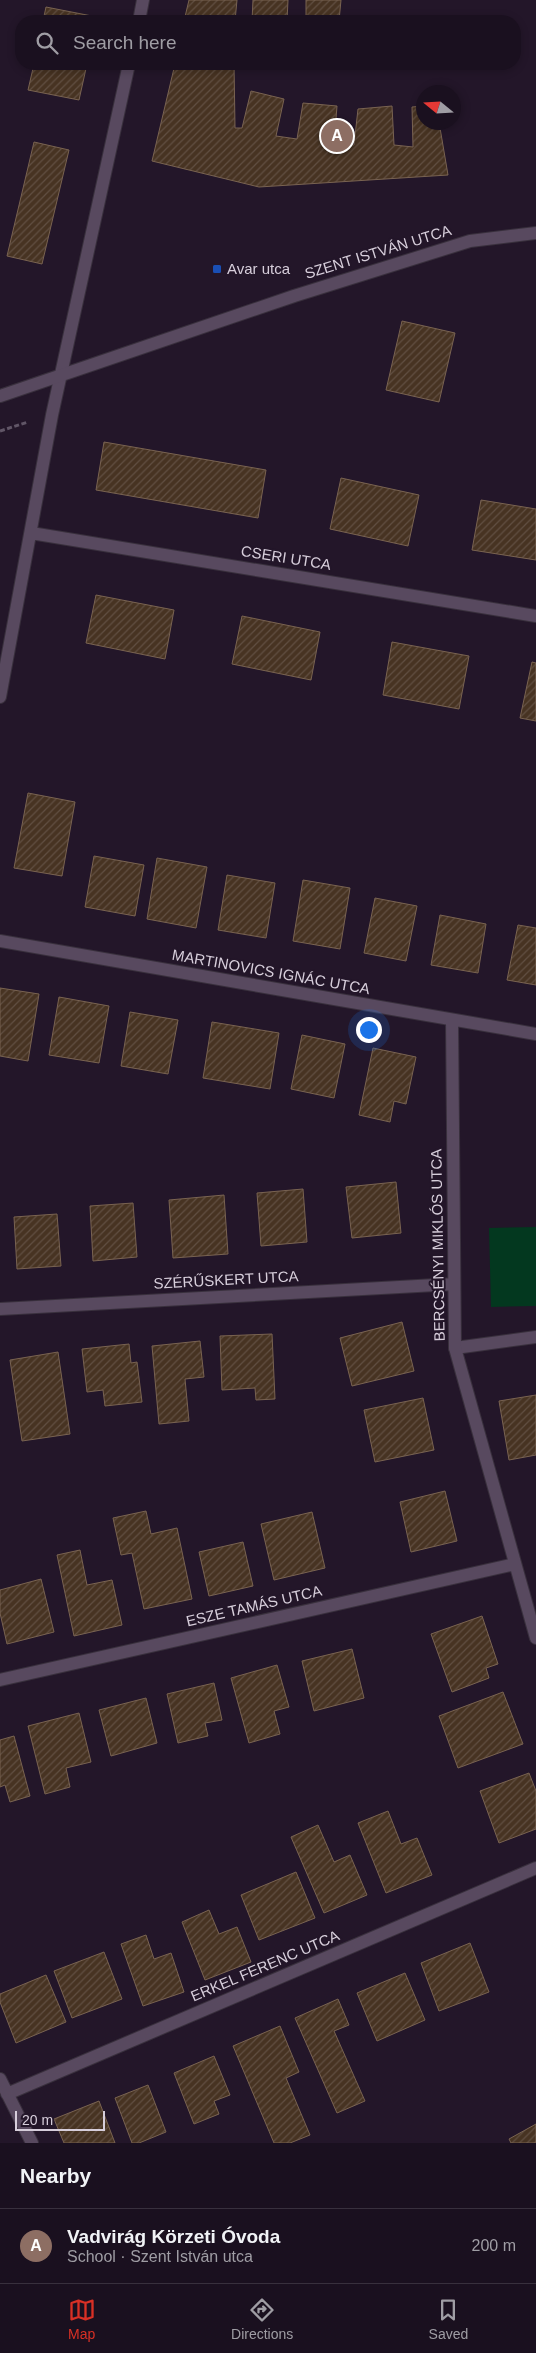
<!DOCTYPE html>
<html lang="en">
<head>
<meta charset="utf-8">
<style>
	:root { --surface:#1a101f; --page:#231928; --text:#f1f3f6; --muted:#9f9da4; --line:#38303d; --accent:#d93025 }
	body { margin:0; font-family:Arial,sans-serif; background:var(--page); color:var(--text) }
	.compass { position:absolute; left:416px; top:85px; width:45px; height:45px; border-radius:50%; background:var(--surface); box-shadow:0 2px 8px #0003; rotate:288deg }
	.scale { position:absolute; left:15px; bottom:12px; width:90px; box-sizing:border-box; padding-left:5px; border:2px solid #d7cedb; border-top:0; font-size:14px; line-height:18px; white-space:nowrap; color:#d7cedb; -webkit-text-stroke:4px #231629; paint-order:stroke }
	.you { position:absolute; left:368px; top:1029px; width:18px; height:18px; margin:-12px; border:4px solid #fff; border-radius:50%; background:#1a73e8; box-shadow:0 0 0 8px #1a73e833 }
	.badge { display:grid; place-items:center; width:32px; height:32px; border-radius:50%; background:var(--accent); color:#fff; font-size:16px; font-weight:700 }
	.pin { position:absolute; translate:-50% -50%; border:2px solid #fff; box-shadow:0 1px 5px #0006 }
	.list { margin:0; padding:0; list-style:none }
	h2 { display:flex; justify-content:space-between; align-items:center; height:65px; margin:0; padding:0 20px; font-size:21px }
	h2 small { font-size:16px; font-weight:400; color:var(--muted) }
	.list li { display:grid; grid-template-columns:32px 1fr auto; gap:15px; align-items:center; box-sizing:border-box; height:75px; padding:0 20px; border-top:1px solid var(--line) }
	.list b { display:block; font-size:19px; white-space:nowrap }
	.list p { margin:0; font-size:16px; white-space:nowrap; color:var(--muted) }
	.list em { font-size:16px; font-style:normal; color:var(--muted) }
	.icon { flex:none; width:28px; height:28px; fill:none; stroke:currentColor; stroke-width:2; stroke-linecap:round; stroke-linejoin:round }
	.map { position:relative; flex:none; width:536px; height:2143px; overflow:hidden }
	.search { position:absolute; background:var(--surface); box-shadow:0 2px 8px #0003; left:15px; right:15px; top:15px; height:55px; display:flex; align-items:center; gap:12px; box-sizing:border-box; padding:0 18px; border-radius:20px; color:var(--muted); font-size:19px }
	.sheet { height:140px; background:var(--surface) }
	nav { display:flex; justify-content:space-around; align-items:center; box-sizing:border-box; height:70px; border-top:1px solid var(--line); background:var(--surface); font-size:14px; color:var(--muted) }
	nav a { display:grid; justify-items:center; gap:2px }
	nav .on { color:var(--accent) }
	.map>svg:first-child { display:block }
	.grass { fill:#03381f }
	.building { fill:url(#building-hatch); stroke:#796351 }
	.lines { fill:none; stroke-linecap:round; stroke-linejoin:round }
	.service-casing { stroke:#39303d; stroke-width:14 }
	.minor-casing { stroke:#39303d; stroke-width:14 }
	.tertiary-casing { stroke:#39303d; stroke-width:14 }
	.path { stroke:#615667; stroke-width:3; stroke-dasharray:5 2.5; stroke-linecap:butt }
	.service { stroke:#58495f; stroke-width:12 }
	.minor { stroke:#58495f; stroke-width:12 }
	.tertiary { stroke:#58495f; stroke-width:12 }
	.transit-dot { fill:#1a4fb4; stroke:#231629; stroke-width:2 }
	.labels { text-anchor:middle; stroke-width:4; stroke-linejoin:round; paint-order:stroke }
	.street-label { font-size:15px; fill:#d7cedb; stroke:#231629 }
	.poi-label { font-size:15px; fill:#d7cedb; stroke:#231629; text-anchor:start }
</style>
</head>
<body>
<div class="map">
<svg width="536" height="2143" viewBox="0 0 536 2143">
	<defs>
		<pattern id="building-hatch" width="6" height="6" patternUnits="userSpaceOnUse" patternTransform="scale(1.25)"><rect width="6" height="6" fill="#473322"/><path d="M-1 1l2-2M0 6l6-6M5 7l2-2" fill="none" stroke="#614f42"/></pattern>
	</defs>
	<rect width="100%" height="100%" fill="#231629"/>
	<path class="grass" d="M536,1227V1306L491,1307L489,1228Z"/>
	<path class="building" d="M189,0H237L235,21H184Z
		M253,0H288L287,21H252Z
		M306,0H341L339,21H306Z
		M46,7L97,17V21H43Z
		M34,64H87L79,100L28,90Z
		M175,64H234L235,128H242L251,91L284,99L276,136L297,139L303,103L337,106L334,144L354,145L358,109L392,106L394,145L413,147L412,107L424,106V122H439L448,175L259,187L152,161Z
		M34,142L69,150L42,264L7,256Z
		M402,321L455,333L439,402L386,390Z
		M104,442L266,470L258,518L96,490Z
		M341,478L419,495L408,546L330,529Z
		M481,500L536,509V560L472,550Z
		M96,595L174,610L165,659L86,643Z
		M242,616L320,632L311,680L232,664Z
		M392,642L469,656L459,709L383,695Z
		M532,662L536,663V721L520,718Z
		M28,793L75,802L62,876L14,868Z
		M94,856L144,865L135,916L85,907Z
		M157,858L207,867L196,928L147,919Z
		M227,875L275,883L266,938L218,930Z
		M303,880L350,888L340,949L293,941Z
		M375,898L417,906L406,961L364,953Z
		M440,915L486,924L478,973L431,965Z
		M518,925L536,928V985L507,980Z
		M0,988L39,994L28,1061L0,1056Z
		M59,997L109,1006L99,1063L49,1055Z
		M130,1012L178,1020L168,1074L121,1066Z
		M212,1022L279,1033L270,1089L203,1078Z
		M302,1035L345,1044L334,1098L291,1089Z
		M373,1048L416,1057L406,1104L394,1101L390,1122L359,1115Z
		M396,1182L401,1233L352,1238L346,1187Z
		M303,1189L307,1242L261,1246L257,1193Z
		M224,1195L228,1254L173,1258L169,1200Z
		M133,1203L137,1257L93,1261L90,1206Z
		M57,1214L61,1266L17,1269L14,1217Z
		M402,1322L414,1371L352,1386L340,1338Z
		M272,1334L275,1399L256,1400L255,1388L222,1390L220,1336Z
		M200,1341L204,1377L185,1379L189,1421L159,1424L152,1346Z
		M129,1344L131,1363L137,1362L142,1402L105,1406L103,1390L87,1392L82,1349Z
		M58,1352L70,1434L22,1441L10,1360Z
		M536,1395V1455L509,1460L499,1401Z
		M423,1398L434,1450L375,1462L364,1410Z
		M445,1491L457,1541L411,1552L400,1502Z
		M146,1511L151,1534L177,1528L192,1599L144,1609L132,1553L121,1555L113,1518Z
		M312,1512L325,1568L274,1580L261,1524Z
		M243,1542L253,1586L209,1596L199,1552Z
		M80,1550L87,1585L112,1580L122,1625L74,1636L57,1555Z
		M41,1579L54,1632L7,1644L0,1613V1590Z
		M482,1616L498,1664L486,1668L489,1678L452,1692L431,1634Z
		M352,1649L364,1698L314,1711L302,1661Z
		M277,1665L289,1707L274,1711L280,1734L249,1743L231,1678Z
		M214,1683L222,1720L205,1723L208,1736L178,1743L167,1694Z
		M503,1692L523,1744L458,1768L439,1716Z
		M146,1698L157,1743L111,1756L99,1710Z
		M79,1713L91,1762L66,1768L70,1787L45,1794L28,1726Z
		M14,1736L30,1796L10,1802L5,1785L0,1787V1740Z
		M529,1773L536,1791V1829L499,1843L480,1791Z
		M388,1811L401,1844L417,1838L432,1875L386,1893L358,1823Z
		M318,1825L334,1862L350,1855L367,1895L324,1913L291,1837Z
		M296,1872L315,1918L259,1940L241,1895Z
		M209,1910L219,1934L237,1927L251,1962L205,1980L182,1922Z
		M146,1935L154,1959L171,1953L184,1992L143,2006L121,1944Z
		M470,1943L489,1992L439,2011L421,1963Z
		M104,1952L122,1999L72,2018L54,1971Z
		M405,1973L425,2020L377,2041L357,1993Z
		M46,1975L66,2022L16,2043L0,2002V1994Z
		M338,1999L349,2025L334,2031L365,2101L337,2113L295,2018Z
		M280,2026L299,2072L286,2078L310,2135L290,2143H274L233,2046Z
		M214,2056L230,2095L214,2101L219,2114L194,2124L174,2073Z
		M148,2085L166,2132L139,2143H132L115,2098Z
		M99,2101L115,2143H64L54,2119Z
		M536,2124V2143H511L509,2139Z"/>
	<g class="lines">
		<g class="service-casing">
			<path id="service" d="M455,1348L536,1337"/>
		</g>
		<g class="minor-casing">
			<path id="minor" d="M139,21L143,0
				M31,533L536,616
				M0,697L52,415L129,64
				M0,941L536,1034
				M452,1020L455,1348L536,1638
				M0,1309L454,1284
				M0,1680L515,1564
				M0,2079L32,2143
				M7,2094L536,1868"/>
		</g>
		<g class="tertiary-casing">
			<path id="tertiary" d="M0,396L294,296L470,241L536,233"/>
		</g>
		<path class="path" d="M0,431L28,422"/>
		<use href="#service" class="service"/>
		<use href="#minor" class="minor"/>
		<use href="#tertiary" class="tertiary"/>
	</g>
	<rect class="transit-dot" x="212" y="264" width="10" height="10" rx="2.5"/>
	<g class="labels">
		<g class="street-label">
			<text transform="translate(378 252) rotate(-17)" y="5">SZENT ISTVÁN UTCA</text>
			<text transform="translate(286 558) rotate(9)" y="5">CSERI UTCA</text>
			<text transform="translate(271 972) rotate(10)" y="5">MARTINOVICS IGNÁC UTCA</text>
			<text transform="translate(438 1245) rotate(-91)" y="5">BERCSÉNYI MIKLÓS UTCA</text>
			<text transform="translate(226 1280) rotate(-3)" y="5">SZÉRŰSKERT UTCA</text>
			<text transform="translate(254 1606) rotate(-13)" y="5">ESZE TAMÁS UTCA</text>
			<text transform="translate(265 1966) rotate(-23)" y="5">ERKEL FERENC UTCA</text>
		</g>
		<g class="poi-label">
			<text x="227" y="274">Avar utca</text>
		</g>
	</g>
</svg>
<svg class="compass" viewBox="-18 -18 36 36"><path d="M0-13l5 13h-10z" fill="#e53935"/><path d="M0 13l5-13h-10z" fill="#9f9da4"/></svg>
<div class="scale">20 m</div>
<div class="you"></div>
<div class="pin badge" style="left:337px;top:136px;background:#8d6e63">A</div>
<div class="search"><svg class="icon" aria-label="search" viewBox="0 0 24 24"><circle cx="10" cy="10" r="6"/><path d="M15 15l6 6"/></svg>Search here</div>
</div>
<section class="sheet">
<h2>Nearby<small></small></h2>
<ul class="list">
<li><span class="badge" style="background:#8d6e63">A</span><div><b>Vadvirág Körzeti Óvoda</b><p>School · Szent István utca</p></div><em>200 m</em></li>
</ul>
</section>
<nav>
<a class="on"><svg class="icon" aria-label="map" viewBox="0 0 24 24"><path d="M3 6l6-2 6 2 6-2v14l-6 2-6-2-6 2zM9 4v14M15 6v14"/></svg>Map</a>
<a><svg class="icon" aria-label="directions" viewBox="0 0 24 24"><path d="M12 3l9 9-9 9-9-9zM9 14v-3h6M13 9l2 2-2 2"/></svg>Directions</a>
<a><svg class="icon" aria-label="saved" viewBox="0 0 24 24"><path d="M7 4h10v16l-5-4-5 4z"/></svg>Saved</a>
</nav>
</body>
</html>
